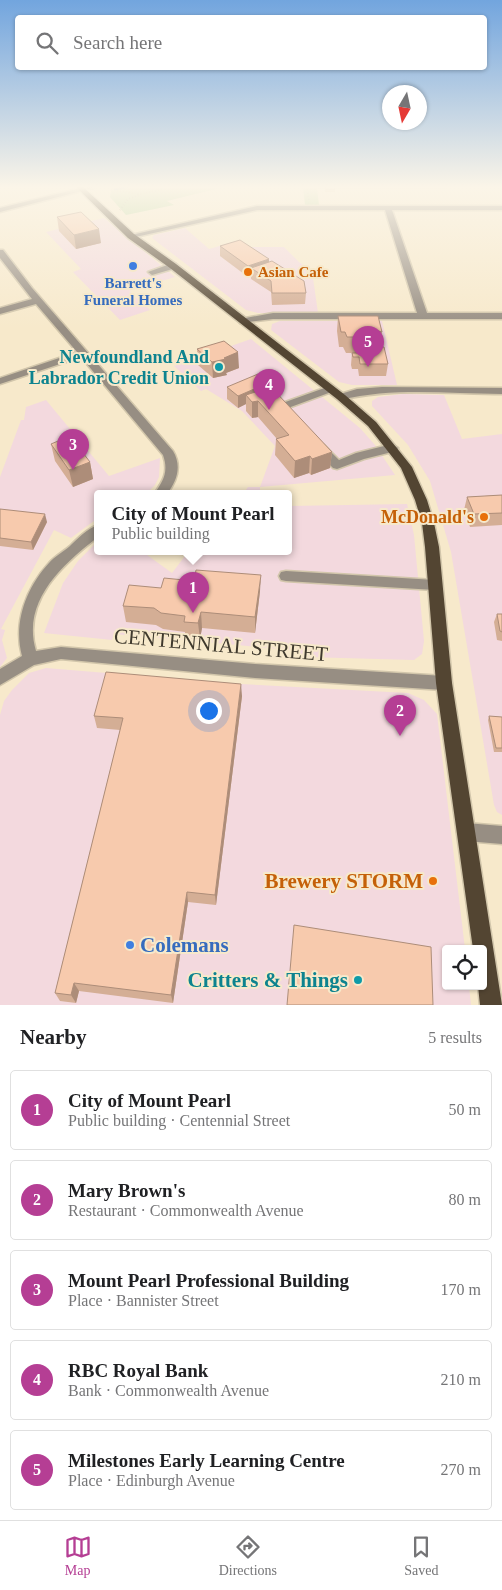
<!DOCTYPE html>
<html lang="en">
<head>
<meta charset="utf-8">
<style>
	:root { --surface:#fff; --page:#f2f2f2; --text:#202124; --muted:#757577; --line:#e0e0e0; --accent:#b53e94 }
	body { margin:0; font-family:"Times New Roman",serif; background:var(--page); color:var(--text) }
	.controls { position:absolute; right:15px; bottom:15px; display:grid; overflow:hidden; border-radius:5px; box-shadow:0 1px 4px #0004 }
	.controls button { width:45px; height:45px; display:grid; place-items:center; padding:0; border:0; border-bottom:1px solid var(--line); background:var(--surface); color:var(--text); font:25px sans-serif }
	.compass { position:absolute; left:382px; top:85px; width:45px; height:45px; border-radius:50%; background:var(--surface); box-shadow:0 1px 4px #0004; rotate:189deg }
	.you { position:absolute; left:208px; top:710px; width:18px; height:18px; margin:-12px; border:4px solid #fff; border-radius:50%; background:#1a73e8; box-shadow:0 0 0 8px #1a73e833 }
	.badge { display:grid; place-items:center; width:32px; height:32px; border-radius:50%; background:var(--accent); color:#fff; font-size:16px; font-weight:700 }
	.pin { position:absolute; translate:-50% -41px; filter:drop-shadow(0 1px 2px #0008) }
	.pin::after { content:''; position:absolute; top:26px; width:18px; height:15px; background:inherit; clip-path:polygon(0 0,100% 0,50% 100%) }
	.popup { position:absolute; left:94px; top:490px; width:198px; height:65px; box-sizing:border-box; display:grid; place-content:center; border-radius:5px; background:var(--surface); filter:drop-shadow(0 1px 4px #0005); font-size:16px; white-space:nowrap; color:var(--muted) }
	.popup b { font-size:19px; color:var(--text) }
	.popup::after { content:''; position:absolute; left:50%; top:100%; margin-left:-10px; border:10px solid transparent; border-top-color:var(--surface) }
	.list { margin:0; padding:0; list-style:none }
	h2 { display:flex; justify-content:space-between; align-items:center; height:65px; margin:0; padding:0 20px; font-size:21px }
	h2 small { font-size:16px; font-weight:400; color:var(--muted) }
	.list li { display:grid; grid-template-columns:32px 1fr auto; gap:15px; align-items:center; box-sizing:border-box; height:80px; margin:0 10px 10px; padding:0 10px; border:1px solid var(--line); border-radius:5px }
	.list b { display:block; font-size:19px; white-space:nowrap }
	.list p { margin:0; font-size:16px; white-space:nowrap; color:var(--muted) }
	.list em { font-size:16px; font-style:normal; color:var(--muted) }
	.icon { flex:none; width:28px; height:28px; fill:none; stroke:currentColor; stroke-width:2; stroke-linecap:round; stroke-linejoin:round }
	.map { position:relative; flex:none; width:502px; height:1005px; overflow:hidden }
	.search { position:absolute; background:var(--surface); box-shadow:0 1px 4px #0004; left:15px; right:15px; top:15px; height:55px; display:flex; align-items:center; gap:12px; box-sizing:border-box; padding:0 18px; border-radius:5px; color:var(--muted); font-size:19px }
	.sheet { height:515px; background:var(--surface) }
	nav { display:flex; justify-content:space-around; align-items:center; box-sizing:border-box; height:70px; border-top:1px solid var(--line); background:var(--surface); font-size:14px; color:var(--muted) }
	nav a { display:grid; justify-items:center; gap:2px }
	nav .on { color:var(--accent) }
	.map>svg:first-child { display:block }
	.commercial { fill:#f3d9de }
	.green { fill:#b7d69e }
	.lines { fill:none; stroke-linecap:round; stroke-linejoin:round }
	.stream { stroke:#618fce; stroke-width:2.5 }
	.minor-casing { stroke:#d2c6ab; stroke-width:3 }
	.major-casing { stroke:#d2c6ab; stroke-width:3 }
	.path { stroke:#a79c86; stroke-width:2; stroke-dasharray:0.5 2.5; stroke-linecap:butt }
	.minor { fill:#978e83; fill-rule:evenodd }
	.major { fill:#534532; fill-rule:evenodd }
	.wall { fill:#d4ae95 }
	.shaded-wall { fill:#ad8d79 }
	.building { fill:#f7caad; stroke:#ad8d79 }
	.shop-dot { fill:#3f7fe0; stroke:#f7e9cb; stroke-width:2 }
	.food-dot { fill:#e8710a; stroke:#f7e9cb; stroke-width:2 }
	.culture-dot { fill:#0f9aa8; stroke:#f7e9cb; stroke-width:2 }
	.labels { text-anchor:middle; stroke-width:4; stroke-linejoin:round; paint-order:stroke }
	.far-food-label { font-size:15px; font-weight:bold; fill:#c56008; stroke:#f7e9cb; text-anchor:start }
	.far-shop-label { font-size:15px; font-weight:bold; fill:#366cbe; stroke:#f7e9cb }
	.culture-label { font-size:18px; font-weight:bold; fill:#0d838f; stroke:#f7e9cb; text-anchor:end }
	.food-label { font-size:18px; font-weight:bold; fill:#c56008; stroke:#f7e9cb; text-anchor:end }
	.near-street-label { font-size:21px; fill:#3f392d; stroke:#f7e9cb }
	.near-food-label { font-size:21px; font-weight:bold; fill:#c56008; stroke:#f7e9cb; text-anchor:end }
	.near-shop-label { font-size:21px; font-weight:bold; fill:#366cbe; stroke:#f7e9cb; text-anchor:start }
	.near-culture-label { font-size:21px; font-weight:bold; fill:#0d838f; stroke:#f7e9cb; text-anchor:end }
</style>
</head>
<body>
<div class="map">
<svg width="502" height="1005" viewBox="0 0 502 1005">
	<rect width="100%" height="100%" fill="#f7e9cb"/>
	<path class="commercial" d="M104,218L175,277L129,291L150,310L120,320L73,272L81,269L46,232Z
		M185,228L209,249L237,241L246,247H284L299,262L312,271L318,313H258L246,310L152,238L154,235Z
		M280,321H382L397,385H352L339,382L271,330L272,324Z
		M251,339L360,428L375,445L395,475L260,487V494H243L248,487H260L275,446L242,411L206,389L201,391L174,366Z
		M403,394L444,395L462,439L502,434V815L497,812L494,805L451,552L430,481L408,445L372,406V401L378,397Z
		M46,400L109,476L160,458L159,477L155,485L146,494H98V518L71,538L54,530L1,629L5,630L2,640L7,658L0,667V477L21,420H24L26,407Z
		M407,504L414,535L424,641L422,654L414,660L305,657L297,655L291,650L114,634L112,640L44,633L63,583L78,561L98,541V552H143L172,573L188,552H288V506Z
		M46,668L240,684L408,693L424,700L437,714L465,949H446V986H469L471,1005H0V715L4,701L12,690L29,673Z"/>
	<path class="green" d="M117,187H224L167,201L174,205L126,215L110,197L111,191Z
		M303,187H446L447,189H317L319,205H305Z"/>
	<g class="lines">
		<path class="stream" d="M115,189L127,187"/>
		<g class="minor-casing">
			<path id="minor" d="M85,187H97L0,212V208Z
				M257,206H502V210H392L427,313H502V319H273L240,323V319L273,313H417L385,210H257L131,238L127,236Z
				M0,250H3L32,288L173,451C182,466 177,481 167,494H154C163,481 169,472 163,455L81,357L0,384V378L77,352L36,304L0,314V308L32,299L0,258Z
				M173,263L176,264V268L152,275L148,272Z
				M330,386L334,387L335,389L334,391L288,408L292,413L291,415H283L276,407L277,405Z
				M382,387L502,388V394C449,394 393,387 341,400L336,397L337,395L357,389Z
				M320,444L324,445L339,460L356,453L392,444L398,448L396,451L364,459L337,469L333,468L316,451L314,448Z
				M98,525V537C63,564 21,601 36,651L61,647L255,664L444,676L450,678L452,683L450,688L444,690L255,678L61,659L34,665L0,685V669L22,656C13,623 26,588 49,563C55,556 63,552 70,546C78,538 87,529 98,525Z
				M286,571L435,580L440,581L442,585L440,589L435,590L286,581L281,580L279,576L281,572Z
				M466,823L502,826V844L466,841L460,838L457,832L460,826Z"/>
		</g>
		<g class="major-casing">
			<path id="major" d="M76,187H83L134,234L176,264L345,395L376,422L412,467L427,500L434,523L439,547L452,683L502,1005H480L478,986H483V949H473L436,683L425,547L422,523L415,500L401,468L368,426L337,399L170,268L128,238Z"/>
		</g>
		<path class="path" d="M307,187L309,200
			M111,190L141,194L171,187
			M120,210L128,199L139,195"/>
		<use href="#minor" class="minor"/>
		<use href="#major" class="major"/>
	</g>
	<path class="wall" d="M325,187L335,189V192H325Z
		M57,217L101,243L76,249L59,231Z
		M220,246L269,259V262L306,293L305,304L272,305L271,292L251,279V276L248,277L220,256Z
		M338,316L382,332L380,347L388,364L386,376H359L358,369H352L351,365L352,353H356H346L343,347H339L337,331Z
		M197,349L239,368L226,373L227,375L213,378L198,365Z
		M227,387L268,388L332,452L330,468L311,475L309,473L294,478L275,455L276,439H277L258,417L252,418L246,411V404L238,408L227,399Z
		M51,444L90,462L93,479L73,487L55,461Z
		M502,495V525L470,527L464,510L467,497Z
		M0,509L47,522L33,550L0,546Z
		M161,588L260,591L255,633L202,628L200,639L185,638V632L163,629L156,625L126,622L123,606Z
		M497,614H502V641L497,640L494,622Z
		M242,696L216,905L188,902L173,1003L79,991L76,1003L60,1001L55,993L120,730L97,728L94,716Z
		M489,716L502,717V752H494L488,720Z"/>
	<path class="shaded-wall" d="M99,229L101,243L76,249L74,235Z
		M269,259V270L251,268V276L248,277V266Z
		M238,352L239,368L226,373L227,375L213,378L212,362Z
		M268,383V395H246V404L238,408V396Z
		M258,401V417L252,418V402Z
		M332,452L330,468L311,475L312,459Z
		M310,456L309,473L294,478L295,461Z
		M90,462L93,479L73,487L69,470Z
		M45,514L47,522L33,550L31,542Z
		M261,575L260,591L255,633V617Z
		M201,612L202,628L200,639L198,623Z
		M241,684L242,696L216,905L215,895Z
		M187,892L188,902L173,1003L171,995Z
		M74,983L79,991L76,1003L71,995Z"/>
	<path class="building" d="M325,187H334L335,189H326Z
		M81,212L99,229L74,235L57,217Z
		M240,240L269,259L248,266L220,246Z
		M272,261L304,281L306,293H272L271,281L251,268Z
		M338,316H378L382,332L378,331L380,337H347L345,332H341Z
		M224,341L238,352L224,358L226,359L212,362L197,349Z
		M357,347H384L388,364H360L359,357H353L352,353H358Z
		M258,374L268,383L238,396L227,387Z
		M271,387L332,452L312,459L310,456L295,461L276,439L289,435L258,401L252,402L246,395Z
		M70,436L90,462L69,470L51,444Z
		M502,495V513L474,514L467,497Z
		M0,509L45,514L31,542L0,538Z
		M196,570L261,575L255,617L201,612L198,623L184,622L185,616L161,613L154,608L123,606L129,585L161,588L164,578L194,581Z
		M497,614H502V632L500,631Z
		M106,672L241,684L215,895L187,892L171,995L74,983L71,995L55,993L123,718L94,716Z
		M489,716L502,717V748H496Z
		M294,925L431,947L433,1005H287Z"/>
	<linearGradient id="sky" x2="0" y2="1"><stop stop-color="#72a5de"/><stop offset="0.57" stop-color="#fbf5e8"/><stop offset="1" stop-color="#fbf5e8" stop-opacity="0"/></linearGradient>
	<rect width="502" height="328" fill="url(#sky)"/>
	<g class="shop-dot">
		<circle cx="133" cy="266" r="5"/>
		<circle cx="130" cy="945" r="5"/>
	</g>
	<g class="food-dot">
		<circle cx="248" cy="272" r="5"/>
		<circle cx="484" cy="517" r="5"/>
		<circle cx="433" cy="881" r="5"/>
	</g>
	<g class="culture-dot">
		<circle cx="219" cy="367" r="5"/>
		<circle cx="358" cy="980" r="5"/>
	</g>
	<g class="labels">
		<g class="far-food-label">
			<text x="258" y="277">Asian Cafe</text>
		</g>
		<g class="far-shop-label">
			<text x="133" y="288">Barrett's<tspan x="133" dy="17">Funeral Homes</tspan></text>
		</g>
		<g class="culture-label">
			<text x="209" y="363">Newfoundland And<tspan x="209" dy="21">Labrador Credit Union</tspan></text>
		</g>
		<g class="food-label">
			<text x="474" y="523">McDonald's</text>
		</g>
		<g class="near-street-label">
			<text transform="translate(221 645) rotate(5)" y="7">CENTENNIAL STREET</text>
		</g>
		<g class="near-food-label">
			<text x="423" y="888">Brewery STORM</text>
		</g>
		<g class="near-shop-label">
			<text x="140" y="952">Colemans</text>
		</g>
		<g class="near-culture-label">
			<text x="348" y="987">Critters &amp; Things</text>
		</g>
	</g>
</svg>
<div class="controls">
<button><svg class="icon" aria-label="locate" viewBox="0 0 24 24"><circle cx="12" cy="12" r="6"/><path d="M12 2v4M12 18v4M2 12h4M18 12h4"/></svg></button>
</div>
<svg class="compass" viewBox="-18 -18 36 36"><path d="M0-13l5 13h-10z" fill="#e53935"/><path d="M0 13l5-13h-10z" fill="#757577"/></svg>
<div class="you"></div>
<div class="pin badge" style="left:193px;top:613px">1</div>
<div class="popup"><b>City of Mount Pearl</b>Public building</div>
<div class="pin badge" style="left:400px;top:736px">2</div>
<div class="pin badge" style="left:73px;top:470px">3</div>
<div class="pin badge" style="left:269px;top:410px">4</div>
<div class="pin badge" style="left:368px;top:367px">5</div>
<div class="search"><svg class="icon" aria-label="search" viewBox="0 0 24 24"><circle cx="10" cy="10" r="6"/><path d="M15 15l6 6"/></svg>Search here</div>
</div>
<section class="sheet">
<h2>Nearby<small>5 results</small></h2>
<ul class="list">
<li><span class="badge">1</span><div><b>City of Mount Pearl</b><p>Public building · Centennial Street</p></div><em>50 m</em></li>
<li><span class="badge">2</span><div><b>Mary Brown's</b><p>Restaurant · Commonwealth Avenue</p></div><em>80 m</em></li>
<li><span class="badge">3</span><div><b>Mount Pearl Professional Building</b><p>Place · Bannister Street</p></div><em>170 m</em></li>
<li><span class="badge">4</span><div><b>RBC Royal Bank</b><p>Bank · Commonwealth Avenue</p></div><em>210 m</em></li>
<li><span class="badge">5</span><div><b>Milestones Early Learning Centre</b><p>Place · Edinburgh Avenue</p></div><em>270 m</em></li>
</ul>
</section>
<nav>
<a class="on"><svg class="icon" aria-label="map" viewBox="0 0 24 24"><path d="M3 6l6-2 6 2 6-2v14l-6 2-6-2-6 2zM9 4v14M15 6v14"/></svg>Map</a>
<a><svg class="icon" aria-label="directions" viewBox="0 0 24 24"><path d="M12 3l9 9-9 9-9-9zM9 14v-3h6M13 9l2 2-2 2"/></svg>Directions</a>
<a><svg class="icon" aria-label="saved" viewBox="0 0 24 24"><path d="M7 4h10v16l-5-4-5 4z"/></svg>Saved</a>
</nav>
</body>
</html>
